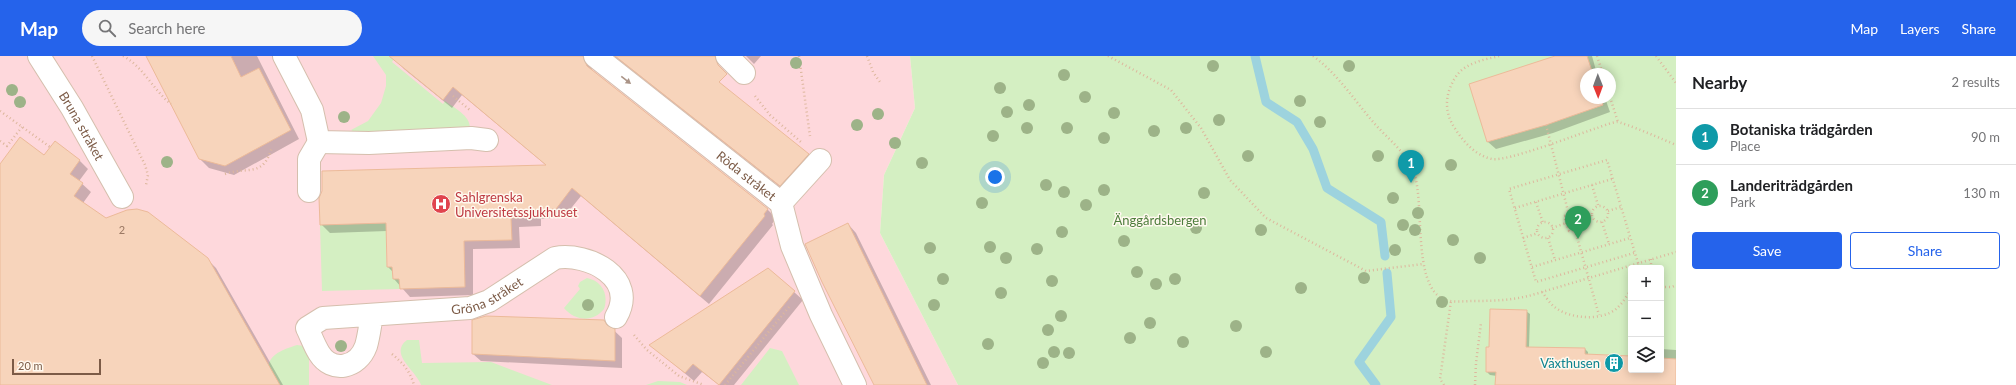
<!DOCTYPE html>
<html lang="en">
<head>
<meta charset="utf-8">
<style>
	:root { --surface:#fff; --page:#f6f6f6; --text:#202124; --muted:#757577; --line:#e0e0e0; --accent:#2563eb }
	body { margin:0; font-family:Lato,sans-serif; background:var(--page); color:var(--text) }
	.controls { position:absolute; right:12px; bottom:12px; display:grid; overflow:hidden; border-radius:4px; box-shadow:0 2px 10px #0003 }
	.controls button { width:36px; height:36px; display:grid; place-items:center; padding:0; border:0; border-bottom:1px solid var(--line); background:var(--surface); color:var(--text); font:20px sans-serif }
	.compass { position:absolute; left:1580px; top:12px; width:36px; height:36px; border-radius:50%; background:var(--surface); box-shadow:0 2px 10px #0003; rotate:179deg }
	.scale { position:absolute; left:12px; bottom:10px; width:89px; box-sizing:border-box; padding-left:4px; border:2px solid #7c5b47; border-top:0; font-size:11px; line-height:14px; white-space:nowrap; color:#7c5b47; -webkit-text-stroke:3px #fff9ef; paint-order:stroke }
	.you { position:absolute; left:995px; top:121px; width:14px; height:14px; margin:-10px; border:3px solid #fff; border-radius:50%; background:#1a73e8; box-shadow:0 0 0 6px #1a73e833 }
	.badge { display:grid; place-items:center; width:26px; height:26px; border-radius:50%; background:var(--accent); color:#fff; font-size:13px; font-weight:700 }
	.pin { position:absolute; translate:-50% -33px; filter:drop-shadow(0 1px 2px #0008) }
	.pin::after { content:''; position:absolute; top:21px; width:14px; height:12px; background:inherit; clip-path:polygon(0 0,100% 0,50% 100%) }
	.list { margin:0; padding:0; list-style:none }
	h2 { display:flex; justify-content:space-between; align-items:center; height:52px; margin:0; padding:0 16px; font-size:17px }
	h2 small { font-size:13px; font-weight:400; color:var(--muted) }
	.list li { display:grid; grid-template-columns:26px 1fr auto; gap:12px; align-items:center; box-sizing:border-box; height:56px; padding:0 16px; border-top:1px solid var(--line) }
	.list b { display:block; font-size:15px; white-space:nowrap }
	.list p { margin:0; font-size:13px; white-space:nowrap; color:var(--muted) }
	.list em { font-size:13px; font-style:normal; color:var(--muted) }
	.actions { display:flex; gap:8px; padding:12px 16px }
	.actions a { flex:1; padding:9px 0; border:1px solid var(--accent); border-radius:4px; text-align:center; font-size:14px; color:var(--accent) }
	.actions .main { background:var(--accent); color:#fff }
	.icon { flex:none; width:22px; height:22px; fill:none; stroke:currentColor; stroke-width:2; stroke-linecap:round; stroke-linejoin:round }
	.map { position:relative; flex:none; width:1676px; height:329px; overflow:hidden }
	header { display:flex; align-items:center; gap:24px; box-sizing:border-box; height:56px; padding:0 20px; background:var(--accent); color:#fff }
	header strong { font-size:19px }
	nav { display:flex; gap:22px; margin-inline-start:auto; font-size:14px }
	.search { width:280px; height:36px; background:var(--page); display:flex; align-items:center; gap:10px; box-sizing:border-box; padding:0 14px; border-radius:22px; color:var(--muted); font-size:15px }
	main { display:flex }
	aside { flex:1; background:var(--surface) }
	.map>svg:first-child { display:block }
	.medical { fill:#fed8dc }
	.green { fill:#d4efc2; fill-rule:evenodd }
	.shadow { fill:#0003 }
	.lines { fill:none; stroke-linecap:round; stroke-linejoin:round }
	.stream { stroke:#9dd3de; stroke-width:9 }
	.building { fill:#f7d4bb; stroke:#ecba99 }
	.minor-casing { stroke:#d5bfad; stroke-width:24 }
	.path { stroke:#ddb79d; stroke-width:2.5; stroke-dasharray:1 3; stroke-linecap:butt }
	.minor { stroke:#fff; stroke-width:22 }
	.tree { fill:#9db388 }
	.oneway { fill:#aa9487 }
	.labels { text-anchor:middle; stroke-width:3; stroke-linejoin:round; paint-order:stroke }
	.number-label { font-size:11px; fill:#9b7964 }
	.street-label { font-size:13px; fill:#7c5b47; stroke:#fff9ef }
	.health-label { font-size:13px; fill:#be3a42; stroke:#fff9ef; text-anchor:start }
	.park-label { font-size:13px; fill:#4d7d3b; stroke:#fff9ef }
	.culture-label { font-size:13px; fill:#0d838f; stroke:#fff9ef; text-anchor:end }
</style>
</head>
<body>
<header>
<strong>Map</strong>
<div class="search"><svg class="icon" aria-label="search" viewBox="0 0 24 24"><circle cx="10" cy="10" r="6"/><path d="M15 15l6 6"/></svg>Search here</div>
<nav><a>Map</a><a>Layers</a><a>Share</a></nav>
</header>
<main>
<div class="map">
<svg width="1676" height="329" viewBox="0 0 1676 329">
	<rect width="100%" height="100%" fill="#fff6e6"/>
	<path class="medical" d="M0,0H910L915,52L884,119L880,177L958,329H0Z"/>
	<path class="green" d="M373,0H390L394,3L392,6L443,48L445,45C454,52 470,59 470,72L361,79L351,74L368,65L381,47L386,30V19Z
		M910,0H1676V329H958L880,177L884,119L915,52ZM1586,18H1610V42H1586ZM1631,212H1661V314H1631Z
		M390,167L386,180L387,211H392L393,223H399L400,233L322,235L320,169Z
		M587,222C602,225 609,238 604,253C593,267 575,265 564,252L580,233L578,230L580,226Z
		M407,284H419L422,307L491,306L552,329H421C417,315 388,298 407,284Z
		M297,289L304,290L309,294V329H271C271,323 269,315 269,309C270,297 288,292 297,289Z
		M770,292L782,295L799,329H741Z
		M658,325L680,326L687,329H646Z"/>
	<path class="shadow" d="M147,0H257L299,83L234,119L209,112L200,103Z
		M399,0H595L591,7L592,14L768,154L776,162L772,168L773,169L709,248L581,140L564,161L541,163V170L519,171L520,192L473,193V239L410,241L394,223L393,216L388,211L387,175L330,177L321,168L547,110L462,39L452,52L404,13L396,4Z
		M614,0H686L817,107L789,138Z
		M746,0H761L754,8Z
		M1558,0H1592L1597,18H1586V42H1605L1610,56L1553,77L1496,93L1488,86L1470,29Z
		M45,100L79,104L88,113L79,125L91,136L83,147L106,163L207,203L216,212L283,329H0V110Z
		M848,168L856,177L931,329H875Z
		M768,213L803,244L734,329H719L702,316L694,325L651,289Z
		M1526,255L1530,258L1529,292L1585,293L1588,296V299L1631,301V314H1661V293L1676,294V329H1496L1497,320L1490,319L1487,316L1490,292Z
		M604,265L622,282V312L481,305L473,298Z"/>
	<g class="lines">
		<path class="stream" d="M1255,0L1266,46L1297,66L1313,93L1327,132L1381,166L1385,200
			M1376,329L1359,306L1391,261L1387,217"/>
	</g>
	<path class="building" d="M146,0H231L241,21L259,12L291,74L225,110L199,103Z
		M389,0H583L587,10L768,153L764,158L765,160L700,240L572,132L556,153L532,154V161L511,162L512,184L464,185L465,231L400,233L399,223H393L392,211H387L386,167L320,169L319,142L322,135V115L546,109L453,31L443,44Z
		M615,0H715L718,9L727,18L719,26L809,98L780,130Z
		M1555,0H1587L1593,18H1586V42H1601L1603,49L1546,69L1487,86L1469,28Z
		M20,81L44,99L55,85L80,104L70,118L83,127L74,140L106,162L127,154L137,153L148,156L208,202L280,329H0V108Z
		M848,167L927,329H874L822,226L805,188Z
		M768,212L795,235L719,329L693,308L685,317L649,289Z
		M1490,253L1527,254L1526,291L1585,292V298L1631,300V314H1661V302L1676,303V329H1495L1496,316H1486V291H1489Z
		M486,260L604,264L607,269L615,273V305L472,298V264Z"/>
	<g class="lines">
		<g class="minor-casing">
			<g id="minor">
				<path id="s1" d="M39,0L72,52L122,141"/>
				<path d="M284,0L312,54L319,86L369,87L471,82L487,84"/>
				<path id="s2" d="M595,0L781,147L792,190L821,259L855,329"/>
				<path d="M727,0L744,17"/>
				<path d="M309,135V103L319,86"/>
				<path d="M781,147L820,104"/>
				<path id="s3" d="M372,259C370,269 369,280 366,290C358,312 332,318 319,297C314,289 311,280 307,272L323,262L470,252L489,245L555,202C588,196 639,222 616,261"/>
			</g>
		</g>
		<path class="path" d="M92,0L145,109L148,119L146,129
			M123,0C143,10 153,34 171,48
			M799,0L810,80
			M867,0L873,16L880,26
			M1108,0L1171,34L1201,72L1230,124L1266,162L1366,215L1423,208
			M1313,0C1338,18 1354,44 1374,67C1388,83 1406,96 1414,117C1425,147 1412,228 1443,243C1451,247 1464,245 1473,245C1498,245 1518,244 1542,236L1676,196
			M1499,0C1483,4 1464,7 1455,22C1445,38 1444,55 1454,71C1463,85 1474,99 1492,103C1506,106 1576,79 1594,73C1601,71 1609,67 1617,66C1623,66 1667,85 1676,89
			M1597,0L1603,18
			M1656,0L1676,27
			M453,40L471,55
			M755,40L770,59L801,86
			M1610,41L1618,66
			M0,55L50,91
			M1546,69L1569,159
			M0,85L7,90L22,71
			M225,118C249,110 263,122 272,91
			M1592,129L1598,149
			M1536,146L1543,167
			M1592 158a8 8 0 1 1 16 0a8 8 0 1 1-16 0Z
			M1515,152L1612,123
			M1608,155L1621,151
			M1576,157L1581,172L1569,175L1564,160Z
			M1578,165L1592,160
			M1602,166L1609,188
			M1537 174a8 8 0 1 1 16 0a8 8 0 1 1-16 0Z
			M1552,172L1566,167
			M1575,174L1599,259
			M1523,182L1538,177
			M1548,182L1555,204
			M1634,197L1536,226L1509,133L1607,104L1638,207V212
			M1651,203V212
			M1532,211L1630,182
			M1661,231H1672L1676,229
			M1542,236C1546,241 1550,248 1556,252C1571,263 1601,265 1616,253C1622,248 1627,240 1631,233
			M634,279L647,294L679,320L704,329
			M392,298C403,307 410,315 414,329
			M725,329L789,251
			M1444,329L1440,323L1451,245
			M1475,329L1476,307L1481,267"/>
		<use href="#minor" class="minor"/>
	</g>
	<g class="tree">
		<circle cx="796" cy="7" r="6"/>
		<circle cx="1213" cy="10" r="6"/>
		<circle cx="1349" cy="10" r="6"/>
		<circle cx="1064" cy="19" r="6"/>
		<circle cx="1000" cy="32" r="6"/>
		<circle cx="12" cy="34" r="6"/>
		<circle cx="1085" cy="41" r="6"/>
		<circle cx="1300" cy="45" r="6"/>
		<circle cx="20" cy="46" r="6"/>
		<circle cx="1029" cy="49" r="6"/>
		<circle cx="1007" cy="56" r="6"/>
		<circle cx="1114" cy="57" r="6"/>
		<circle cx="878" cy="58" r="6"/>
		<circle cx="344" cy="61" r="6"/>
		<circle cx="1219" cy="64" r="6"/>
		<circle cx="1320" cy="66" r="6"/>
		<circle cx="857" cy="69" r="6"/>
		<circle cx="1027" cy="72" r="6"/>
		<circle cx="1067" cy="72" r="6"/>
		<circle cx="1186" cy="72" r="6"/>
		<circle cx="1154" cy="75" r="6"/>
		<circle cx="993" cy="80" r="6"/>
		<circle cx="1104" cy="82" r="6"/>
		<circle cx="895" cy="87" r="6"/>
		<circle cx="1248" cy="100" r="6"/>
		<circle cx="1378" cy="100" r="6"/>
		<circle cx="167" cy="106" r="6"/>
		<circle cx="922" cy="107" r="6"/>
		<circle cx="1451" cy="109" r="6"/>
		<circle cx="1046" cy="129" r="6"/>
		<circle cx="1104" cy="134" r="6"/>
		<circle cx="1064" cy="136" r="6"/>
		<circle cx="1204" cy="137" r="6"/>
		<circle cx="1393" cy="142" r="6"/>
		<circle cx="982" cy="147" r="6"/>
		<circle cx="1086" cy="149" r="6"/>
		<circle cx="1418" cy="157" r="6"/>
		<circle cx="1403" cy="169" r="6"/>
		<circle cx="1196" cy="172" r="6"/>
		<circle cx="1261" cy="174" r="6"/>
		<circle cx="1415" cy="174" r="6"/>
		<circle cx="1062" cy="176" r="6"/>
		<circle cx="1453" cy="184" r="6"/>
		<circle cx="1124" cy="185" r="6"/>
		<circle cx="990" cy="191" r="6"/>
		<circle cx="930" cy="192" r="6"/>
		<circle cx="1037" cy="193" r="6"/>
		<circle cx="1395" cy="194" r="6"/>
		<circle cx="1006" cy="202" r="6"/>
		<circle cx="1480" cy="202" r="6"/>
		<circle cx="1137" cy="216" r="6"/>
		<circle cx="1364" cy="222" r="6"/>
		<circle cx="943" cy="223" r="6"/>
		<circle cx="1175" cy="223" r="6"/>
		<circle cx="1052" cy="225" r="6"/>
		<circle cx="1156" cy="228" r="6"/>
		<circle cx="1301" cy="232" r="6"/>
		<circle cx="1001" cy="237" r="6"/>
		<circle cx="1442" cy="246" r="6"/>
		<circle cx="588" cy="249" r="6"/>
		<circle cx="934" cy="249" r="6"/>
		<circle cx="1061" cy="260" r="6"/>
		<circle cx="1150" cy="267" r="6"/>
		<circle cx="1236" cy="270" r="6"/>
		<circle cx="1048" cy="274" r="6"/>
		<circle cx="1130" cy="282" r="6"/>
		<circle cx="1183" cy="286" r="6"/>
		<circle cx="988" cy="288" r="6"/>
		<circle cx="341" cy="290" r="6"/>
		<circle cx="1054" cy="296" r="6"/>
		<circle cx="1266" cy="296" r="6"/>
		<circle cx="1069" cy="297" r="6"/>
		<circle cx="1043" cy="307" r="6"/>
	</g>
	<defs><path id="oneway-solid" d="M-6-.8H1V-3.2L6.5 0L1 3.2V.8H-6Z"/></defs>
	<use class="oneway" href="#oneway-solid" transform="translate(626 24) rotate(38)"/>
	<defs>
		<g id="hospital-disc" transform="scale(1)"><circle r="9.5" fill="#e0444e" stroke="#fff9ef"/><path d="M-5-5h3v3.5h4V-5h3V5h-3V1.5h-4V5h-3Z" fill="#fff"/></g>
		<g id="building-disc" transform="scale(1)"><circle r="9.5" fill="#0f9aa8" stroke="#fff9ef"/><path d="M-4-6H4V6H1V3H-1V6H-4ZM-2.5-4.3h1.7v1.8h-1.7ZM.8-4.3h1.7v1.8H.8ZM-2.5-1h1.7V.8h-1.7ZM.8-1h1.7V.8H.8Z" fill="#fff"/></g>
	</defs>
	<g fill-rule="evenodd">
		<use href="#hospital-disc" x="441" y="148"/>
		<use href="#building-disc" x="1614" y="307"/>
	</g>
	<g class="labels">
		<g class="number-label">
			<text x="122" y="178">2</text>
		</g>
		<g class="street-label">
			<text dy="5" stroke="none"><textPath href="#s1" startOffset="82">Bruna stråket</textPath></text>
			<text dy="5" stroke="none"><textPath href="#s2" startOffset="193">Röda stråket</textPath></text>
			<text dy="5" stroke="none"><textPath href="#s3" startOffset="306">Gröna stråket</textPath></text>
		</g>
		<g class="health-label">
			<text x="455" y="146">Sahlgrenska<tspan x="455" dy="15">Universitetssjukhuset</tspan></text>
		</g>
		<g class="park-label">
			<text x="1160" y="169">Änggårdsbergen</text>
		</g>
		<g class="culture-label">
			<text x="1600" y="312">Växthusen</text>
		</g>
	</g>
</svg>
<div class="controls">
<button>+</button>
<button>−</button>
<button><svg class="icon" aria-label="layers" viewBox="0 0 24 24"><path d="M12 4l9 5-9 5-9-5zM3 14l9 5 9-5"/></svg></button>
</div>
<svg class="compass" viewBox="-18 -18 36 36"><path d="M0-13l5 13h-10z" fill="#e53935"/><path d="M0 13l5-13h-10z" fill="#757577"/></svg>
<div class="scale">20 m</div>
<div class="you"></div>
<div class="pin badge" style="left:1411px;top:127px;background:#0f9aa8">1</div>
<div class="pin badge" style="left:1578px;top:183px;background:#2e9e5b">2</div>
</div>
<aside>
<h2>Nearby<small>2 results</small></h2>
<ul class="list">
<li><span class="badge" style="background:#0f9aa8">1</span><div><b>Botaniska trädgården</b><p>Place</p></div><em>90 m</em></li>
<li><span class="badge" style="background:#2e9e5b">2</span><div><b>Landeriträdgården</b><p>Park</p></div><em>130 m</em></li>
</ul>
<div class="actions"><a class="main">Save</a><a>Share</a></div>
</aside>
</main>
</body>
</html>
